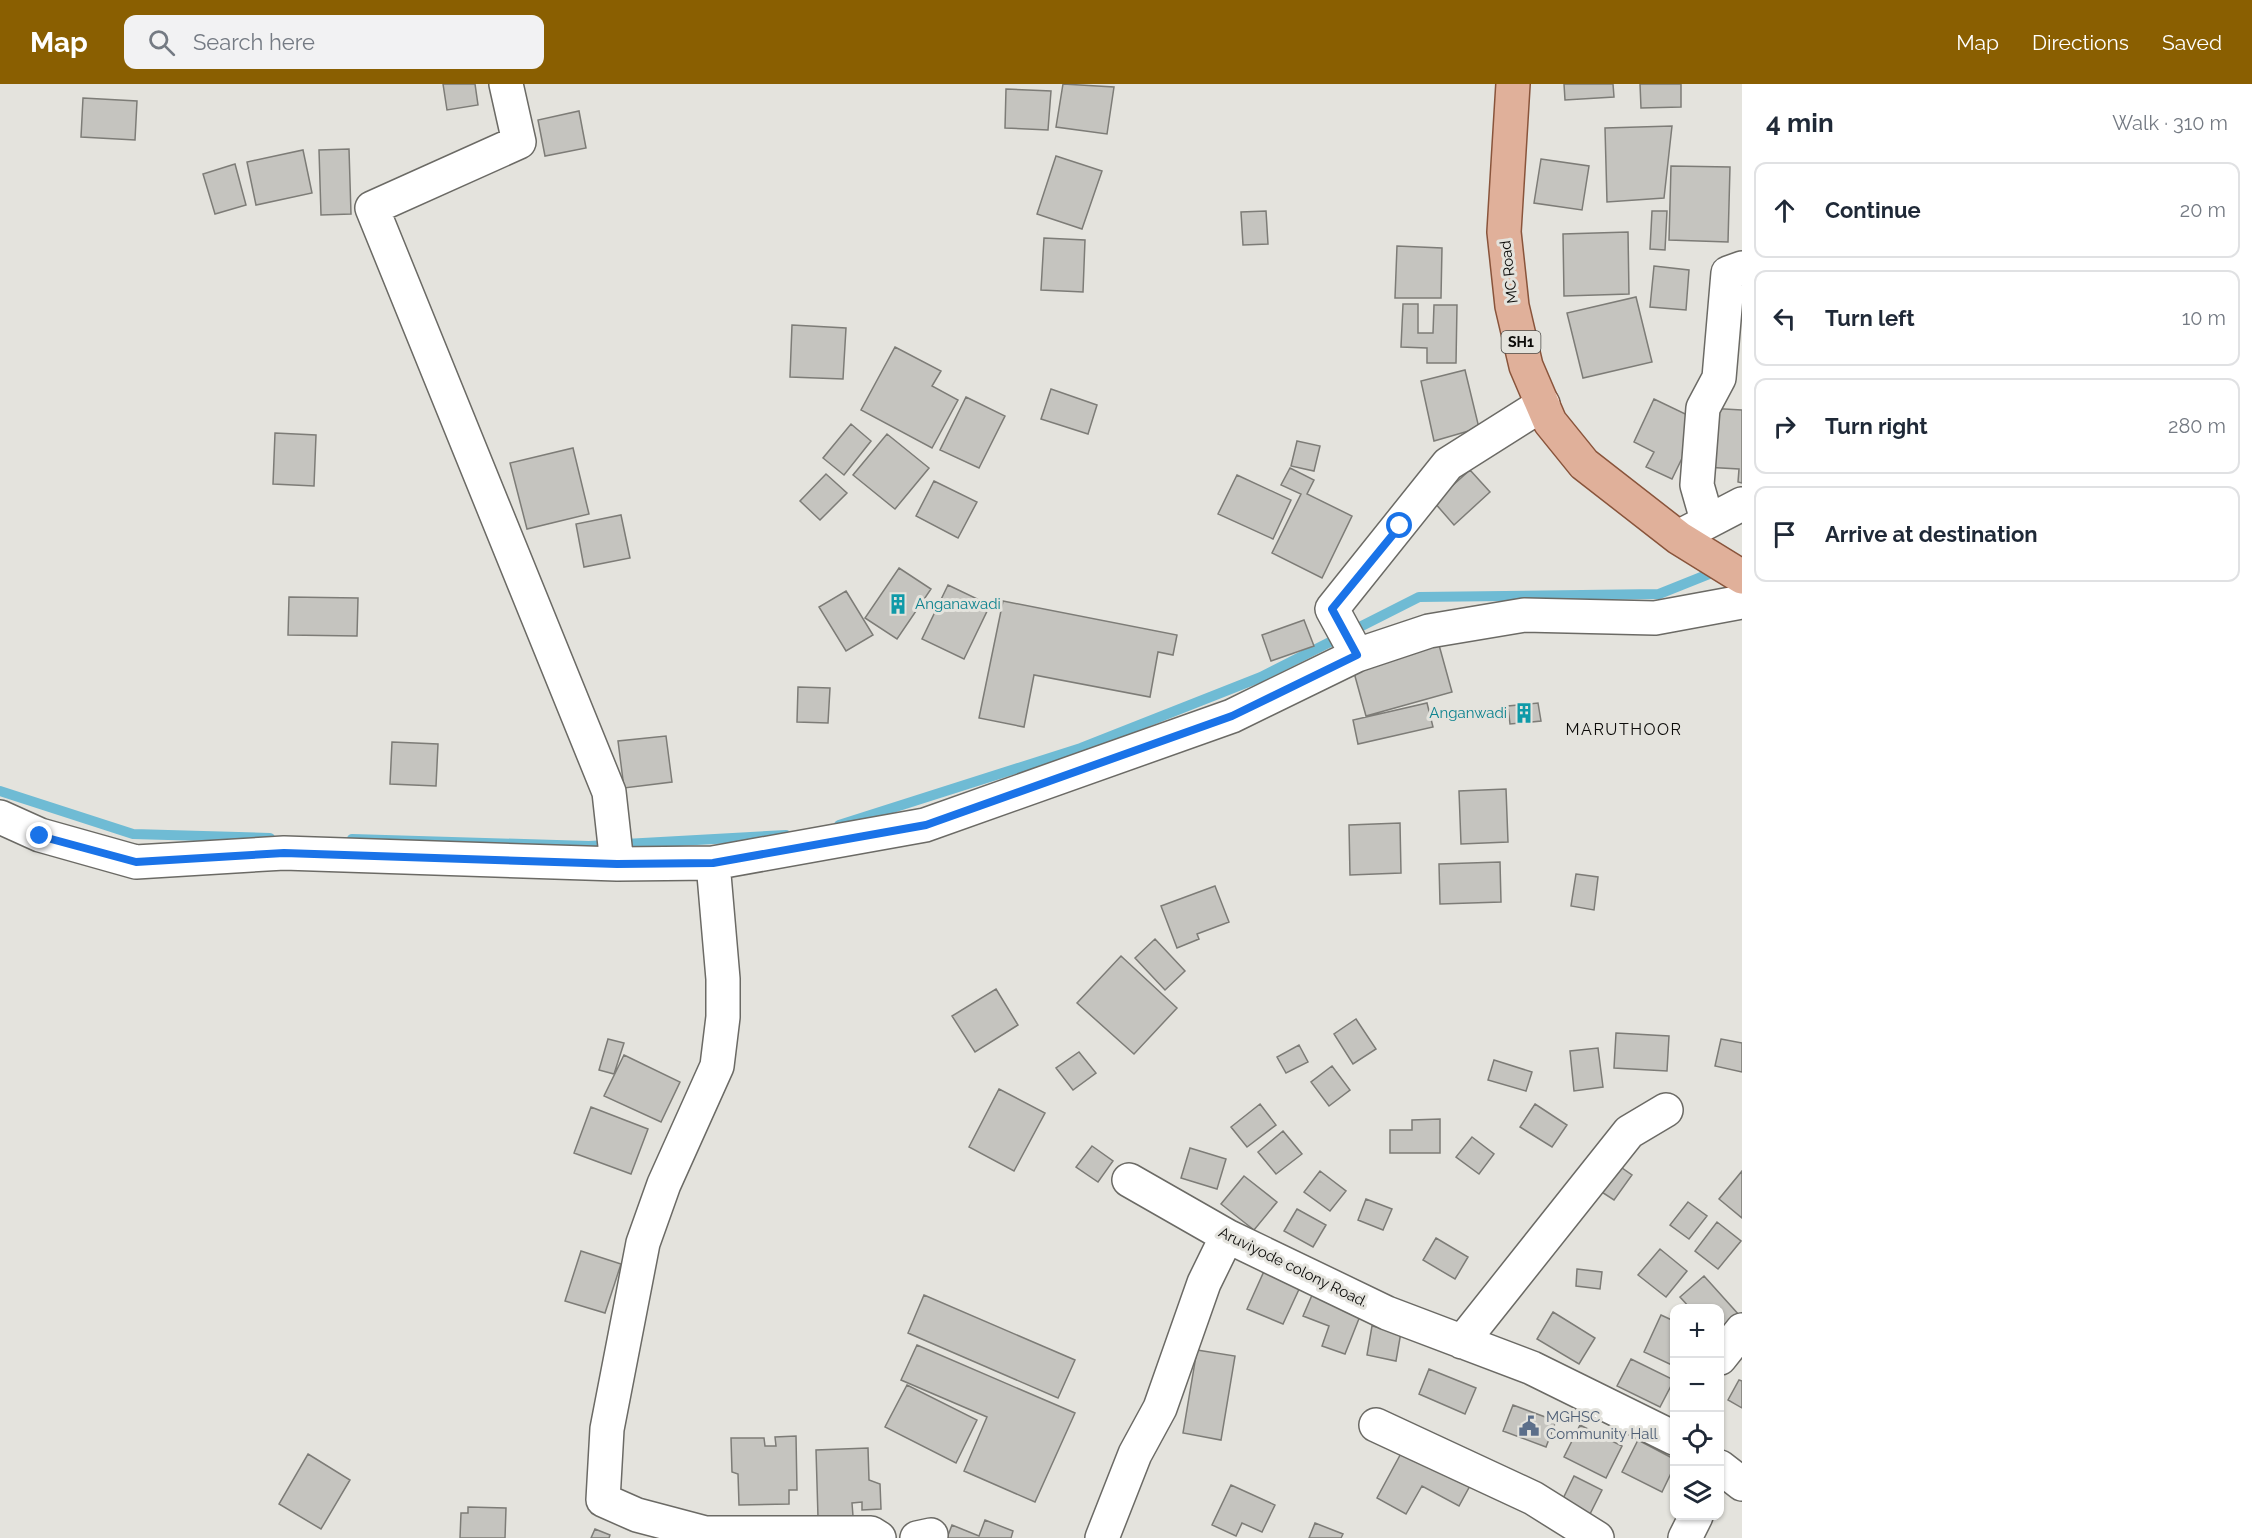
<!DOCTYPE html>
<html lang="en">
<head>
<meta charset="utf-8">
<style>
	:root { --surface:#fff; --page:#f2f2f3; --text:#1f2937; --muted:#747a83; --line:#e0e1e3; --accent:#8a5f01 }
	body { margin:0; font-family:Raleway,sans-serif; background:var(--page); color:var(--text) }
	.controls { position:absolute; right:18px; bottom:18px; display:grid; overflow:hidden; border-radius:12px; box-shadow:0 2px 4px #0004 }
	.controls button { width:54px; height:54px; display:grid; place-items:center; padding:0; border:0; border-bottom:2px solid var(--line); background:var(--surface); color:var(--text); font:30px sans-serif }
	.stop { position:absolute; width:18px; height:18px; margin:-14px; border:4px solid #1a73e8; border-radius:50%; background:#fff }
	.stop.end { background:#1a73e8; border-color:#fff; box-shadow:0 2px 6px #0008 }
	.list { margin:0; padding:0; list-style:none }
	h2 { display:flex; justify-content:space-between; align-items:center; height:78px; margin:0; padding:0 24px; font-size:26px }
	h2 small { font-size:20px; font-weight:400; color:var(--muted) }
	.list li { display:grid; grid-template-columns:39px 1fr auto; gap:18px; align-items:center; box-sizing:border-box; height:96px; margin:0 12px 12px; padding:0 12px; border:2px solid var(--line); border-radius:12px }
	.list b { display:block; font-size:22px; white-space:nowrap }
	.list em { font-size:20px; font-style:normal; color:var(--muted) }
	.icon { flex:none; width:33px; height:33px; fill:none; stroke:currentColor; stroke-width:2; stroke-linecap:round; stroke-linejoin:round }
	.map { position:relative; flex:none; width:1742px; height:1454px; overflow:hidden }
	header { display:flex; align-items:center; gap:36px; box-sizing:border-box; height:84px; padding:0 30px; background:var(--accent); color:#fff }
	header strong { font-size:28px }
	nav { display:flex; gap:33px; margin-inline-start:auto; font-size:21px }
	.search { width:420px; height:54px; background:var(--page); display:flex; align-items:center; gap:15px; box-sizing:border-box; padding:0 21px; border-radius:12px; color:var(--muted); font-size:22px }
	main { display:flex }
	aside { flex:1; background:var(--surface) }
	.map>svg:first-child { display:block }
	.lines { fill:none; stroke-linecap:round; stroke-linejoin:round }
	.stream { stroke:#6fbbd4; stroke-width:10 }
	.building { fill:#c5c4bf; stroke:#7d7c77; stroke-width:1.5 }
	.street-casing { stroke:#6b6a65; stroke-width:36 }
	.primary-casing { stroke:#89543b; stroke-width:36 }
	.street { stroke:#fff; stroke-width:33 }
	.primary { stroke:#e0b09a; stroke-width:33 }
	.route { stroke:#1a73e8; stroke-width:8 }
	.labels { text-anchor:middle; stroke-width:6; stroke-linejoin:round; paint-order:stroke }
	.shield { fill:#e4e3dd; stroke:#4d4c49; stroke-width:1.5 }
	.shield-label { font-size:14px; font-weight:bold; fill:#0c0b09 }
	.street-label { font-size:15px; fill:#0c0b09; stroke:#e4e3dd }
	.culture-label { font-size:15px; fill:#0d838f; stroke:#e4e3dd; text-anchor:start }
	.service-label { font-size:15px; fill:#4e5e75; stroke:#e4e3dd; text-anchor:start }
	.neighbourhood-label { font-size:16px; letter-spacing:1.5px; fill:#0c0b09; stroke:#e4e3dd }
</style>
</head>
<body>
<header>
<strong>Map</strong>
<div class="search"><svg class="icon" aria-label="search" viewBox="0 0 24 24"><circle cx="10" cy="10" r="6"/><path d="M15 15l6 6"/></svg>Search here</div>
<nav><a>Map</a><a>Directions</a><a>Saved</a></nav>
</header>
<main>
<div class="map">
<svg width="1742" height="1454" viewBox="0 0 1742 1454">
	<rect width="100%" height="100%" fill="#e4e3dd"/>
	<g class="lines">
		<path class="stream" d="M0,707L133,750L270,754
			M839,741L1081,664L1261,593L1419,513L1659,510L1719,486
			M352,755L589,762L786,751"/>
	</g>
	<path class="building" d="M443,0H475L478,21L447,26Z
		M1063,0L1114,3L1107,50L1056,43Z
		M1564,0H1613L1614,13L1565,16Z
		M1640,0H1681V23L1641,24Z
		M1006,5L1051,7L1048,46L1005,44Z
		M83,14L137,17L135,56L81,53Z
		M579,27L586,64L545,72L538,36Z
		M1672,42L1664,114L1607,118L1605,44Z
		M349,65L351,130L321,131L319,66Z
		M303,66L312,109L256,121L247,78Z
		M1056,72L1102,87L1082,145L1037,130Z
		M1541,75L1589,82L1582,126L1534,119Z
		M235,80L246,121L215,130L203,90Z
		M1671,82L1730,83L1728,158L1669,156Z
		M1266,127L1268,160L1243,161L1241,128Z
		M1652,127H1667L1665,166L1650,165Z
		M1628,148L1629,210L1564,212L1563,150Z
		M1044,154L1085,156L1083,208L1041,206Z
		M1397,162L1442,164L1441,214H1395Z
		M1654,182L1689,186L1686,226L1650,223Z
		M1636,213L1652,278L1583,294L1567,229Z
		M1403,220H1418V249H1433L1434,221H1457L1456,279H1427V264L1401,263Z
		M792,241L846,244L843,295L790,293Z
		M895,263L941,287L932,302L958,316L932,364L861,326Z
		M1465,286L1479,344L1434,357L1421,297Z
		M1051,305L1097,321L1088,350L1041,335Z
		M966,313L1005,332L979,384L940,366Z
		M1654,315L1700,337L1672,395L1646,383L1654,368L1634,358Z
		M1707,324L1742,326V399L1738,398L1739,385L1704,383Z
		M851,340L871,357L844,391L823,374Z
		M275,349L316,351L314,402L273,400Z
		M887,350L929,384L895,425L853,391Z
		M1297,357L1320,362L1314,387L1291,382Z
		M573,364L589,430L527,445L510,379Z
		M1290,384L1314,396L1307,410L1352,432L1322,494L1272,469L1301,410L1281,401Z
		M1470,386L1490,408L1454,441L1434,418Z
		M826,390L847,409L820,436L800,417Z
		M1237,391L1291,416L1273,455L1218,430Z
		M934,397L977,418L958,454L916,432Z
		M621,431L630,474L584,483L576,440Z
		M899,484L931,505L897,555L865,534Z
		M948,501L990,521L964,575L922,555Z
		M846,507L873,551L846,567L819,523Z
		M289,513L358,514L357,552L288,551Z
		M1003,517L1177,551L1173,571L1158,568L1150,613L1034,591L1024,643L979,634Z
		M1304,536L1314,562L1271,577L1262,551Z
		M1439,561L1452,608L1366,632L1353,585Z
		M798,603L830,604L828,639L797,638Z
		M1427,619L1433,643L1358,660L1353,636Z
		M1538,619L1541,637L1510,640L1508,622Z
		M666,652L672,698L624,704L618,657Z
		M392,658L438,660L436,702L390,700Z
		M1506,705L1508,758L1461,760L1459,707Z
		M1400,739L1401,789L1350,791L1349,741Z
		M1500,778L1501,818L1440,820L1439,780Z
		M1576,790L1598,793L1594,826L1571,822Z
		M1215,802L1229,838L1197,850L1199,855L1177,864L1161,822Z
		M1155,855L1185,887L1165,906L1135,874Z
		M1121,872L1177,924L1134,970L1077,919Z
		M996,905L1018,941L975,968L952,932Z
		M1356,935L1376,965L1353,980L1334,950Z
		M1616,949L1669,952L1667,987L1614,984Z
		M608,955L624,959L614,990L599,986Z
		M1721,955L1742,959V988L1715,982Z
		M1299,961L1308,978L1286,989L1277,973Z
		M1598,964L1603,1003L1574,1007L1570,967Z
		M1079,968L1096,989L1073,1006L1056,984Z
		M624,971L680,998L661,1038L604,1012Z
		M1494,976L1532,988L1526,1007L1488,996Z
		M1332,982L1350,1006L1329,1022L1311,998Z
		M999,1005L1045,1029L1014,1087L969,1063Z
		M1260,1020L1276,1041L1247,1063L1231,1043Z
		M1535,1020L1567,1041L1552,1063L1520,1043Z
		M591,1023L648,1045L631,1090L574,1069Z
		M1440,1035V1069H1390V1046H1412V1036Z
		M1283,1047L1302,1070L1276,1090L1258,1068Z
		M1472,1053L1494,1070L1479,1090L1456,1073Z
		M1092,1062L1113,1077L1098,1098L1076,1083Z
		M1190,1064L1226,1075L1217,1105L1181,1094Z
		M1612,1077L1632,1091L1614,1116L1594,1103Z
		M1320,1087L1346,1107L1330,1127L1304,1108Z
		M1742,1087V1134L1719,1115Z
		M1244,1092L1277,1118L1254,1146L1221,1120Z
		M1366,1115L1392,1125L1383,1146L1358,1136Z
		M1688,1118L1707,1132L1689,1155L1670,1141Z
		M1297,1125L1326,1141L1313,1163L1284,1147Z
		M1717,1138L1741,1157L1718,1185L1695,1167Z
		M1436,1154L1468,1173L1455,1195L1423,1176Z
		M1660,1165L1687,1187L1666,1213L1638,1191Z
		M581,1167L621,1180L605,1229L565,1217Z
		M1265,1185L1301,1201L1283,1240L1247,1225Z
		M1577,1185L1602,1188L1600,1205L1576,1202Z
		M1704,1192L1740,1232L1720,1251V1224H1690L1680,1213Z
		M1313,1209L1362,1227L1345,1270L1322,1262L1329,1242L1303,1232Z
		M924,1211L1075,1276L1058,1314L908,1249Z
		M1553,1228L1595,1254L1579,1280L1537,1255Z
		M1661,1231L1674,1237V1282L1644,1268Z
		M1372,1242L1401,1248L1396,1277L1367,1271Z
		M917,1261L1075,1329L1035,1418L964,1387L987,1333L901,1296Z
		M1197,1266L1235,1272L1221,1356L1183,1349Z
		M1631,1275L1674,1296L1660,1323L1617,1302Z
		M1429,1285L1476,1304L1465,1330L1419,1310Z
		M1739,1296L1742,1297V1324L1728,1316Z
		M907,1301L977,1336L956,1379L885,1343Z
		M1513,1321L1556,1337L1546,1363L1503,1347Z
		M1580,1341L1622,1362L1606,1394L1564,1373Z
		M796,1352L797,1406H789V1420L739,1421L738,1390L732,1388L731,1354H764L765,1362H776L775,1353Z
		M1638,1356L1674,1375V1383L1662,1408L1622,1388Z
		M1405,1362L1472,1398L1459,1422L1422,1402L1406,1430L1377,1414Z
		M868,1364L869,1396L880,1400L881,1425L862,1426V1418L852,1419L853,1432L818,1433L816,1366Z
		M308,1370L350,1396L321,1445L279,1420Z
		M1574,1392L1602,1406L1586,1438L1558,1425Z
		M1231,1401L1275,1421L1262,1448L1242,1439L1236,1452L1212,1441Z
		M468,1423L506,1424L505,1454H460L461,1429H468Z
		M985,1436L1013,1447L1011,1454H947L952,1441L979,1452Z
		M1315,1439L1343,1450L1341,1454H1309Z
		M595,1445L610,1451L609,1454H591Z"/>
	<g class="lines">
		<g class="street-casing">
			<path id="street" d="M506,0L519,58L372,124L609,708L617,780
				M1707,436L1697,401L1703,324L1719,294L1728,189L1742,184
				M1688,448L1742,420
				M1357,571L1332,525L1448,380L1543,320
				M0,733L40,751L136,778L284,769L617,780L713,779L925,741L1232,632L1357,571L1429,547L1524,531L1655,534L1742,518
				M713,779L723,895V933L717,982L664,1100L643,1159L607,1345L603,1416L637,1431L705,1449H871L879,1454
				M1129,1096L1227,1152L1387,1229L1532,1284L1674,1354
				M1462,1258L1629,1048L1666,1026
				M1720,1274L1742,1246
				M1376,1341L1533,1414L1597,1454
				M1720,1383L1742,1400
				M917,1454L931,1451
				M1102,1454L1135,1370L1160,1324L1204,1199L1227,1152
				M1685,1454L1696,1432"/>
		</g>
		<g class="primary-casing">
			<path id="primary" d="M1513,0L1504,148L1512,222L1526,282L1550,338L1584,380L1679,454L1742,493"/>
		</g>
		<use href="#street" class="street"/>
		<use href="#primary" class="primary"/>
	</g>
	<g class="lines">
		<path class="route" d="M40,752L136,778L284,769L617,780L713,779L926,741L1232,632L1357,571L1332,525L1400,442"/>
	</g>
	<defs>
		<g id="building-bare" transform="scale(1.62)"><path d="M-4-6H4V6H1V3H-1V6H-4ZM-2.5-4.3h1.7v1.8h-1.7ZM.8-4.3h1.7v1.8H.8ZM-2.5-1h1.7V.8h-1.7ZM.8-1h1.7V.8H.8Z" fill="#0f9aa8" stroke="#e4e3dd" stroke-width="2.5" paint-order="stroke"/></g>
		<g id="civic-bare" transform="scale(1.62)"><path d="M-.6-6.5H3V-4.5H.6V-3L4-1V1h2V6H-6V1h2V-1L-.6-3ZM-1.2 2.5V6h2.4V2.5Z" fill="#5c6f8a" stroke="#e4e3dd" stroke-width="2.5" paint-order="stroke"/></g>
	</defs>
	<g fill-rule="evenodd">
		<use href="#building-bare" x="898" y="520"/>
		<use href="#building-bare" x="1524" y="629"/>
		<use href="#civic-bare" x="1529" y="1342"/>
	</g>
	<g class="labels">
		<rect class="shield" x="1501.5" y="247" width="39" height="22" rx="4.5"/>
		<g class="shield-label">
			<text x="1521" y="263">SH1</text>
		</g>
		<g class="street-label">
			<text transform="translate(1509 188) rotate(-97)" y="5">MC Road</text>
			<text transform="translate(1293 1183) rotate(26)" y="5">Aruviyode colony Road.</text>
		</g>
		<g class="culture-label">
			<text x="915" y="525">Anganawadi</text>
			<text x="1507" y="634" text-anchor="end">Anganwadi</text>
		</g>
		<g class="service-label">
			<text x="1546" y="1338">MGHSC<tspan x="1546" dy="17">Community Hall</tspan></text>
		</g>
		<g class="neighbourhood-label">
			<text x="1624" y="651">MARUTHOOR</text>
		</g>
	</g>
</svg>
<div class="controls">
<button>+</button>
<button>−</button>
<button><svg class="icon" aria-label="locate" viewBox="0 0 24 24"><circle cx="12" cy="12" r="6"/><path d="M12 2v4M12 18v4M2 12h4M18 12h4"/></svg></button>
<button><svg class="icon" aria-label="layers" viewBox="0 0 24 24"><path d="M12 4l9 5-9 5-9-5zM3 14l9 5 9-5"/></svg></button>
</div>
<div class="stop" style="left:1400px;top:442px"></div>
<div class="stop end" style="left:40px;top:752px"></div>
</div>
<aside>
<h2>4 min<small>Walk · 310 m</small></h2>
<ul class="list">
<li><svg class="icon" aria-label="ahead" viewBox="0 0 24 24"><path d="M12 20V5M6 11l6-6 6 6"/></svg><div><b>Continue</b></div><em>20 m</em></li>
<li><svg class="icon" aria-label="left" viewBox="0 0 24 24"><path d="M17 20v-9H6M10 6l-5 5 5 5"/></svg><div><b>Turn left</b></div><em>10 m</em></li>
<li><svg class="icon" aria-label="right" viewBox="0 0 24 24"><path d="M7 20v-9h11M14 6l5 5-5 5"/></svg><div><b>Turn right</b></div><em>280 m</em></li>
<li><svg class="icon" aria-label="arrive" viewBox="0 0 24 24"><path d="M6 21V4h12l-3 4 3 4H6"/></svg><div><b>Arrive at destination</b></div></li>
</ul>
</aside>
</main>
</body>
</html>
